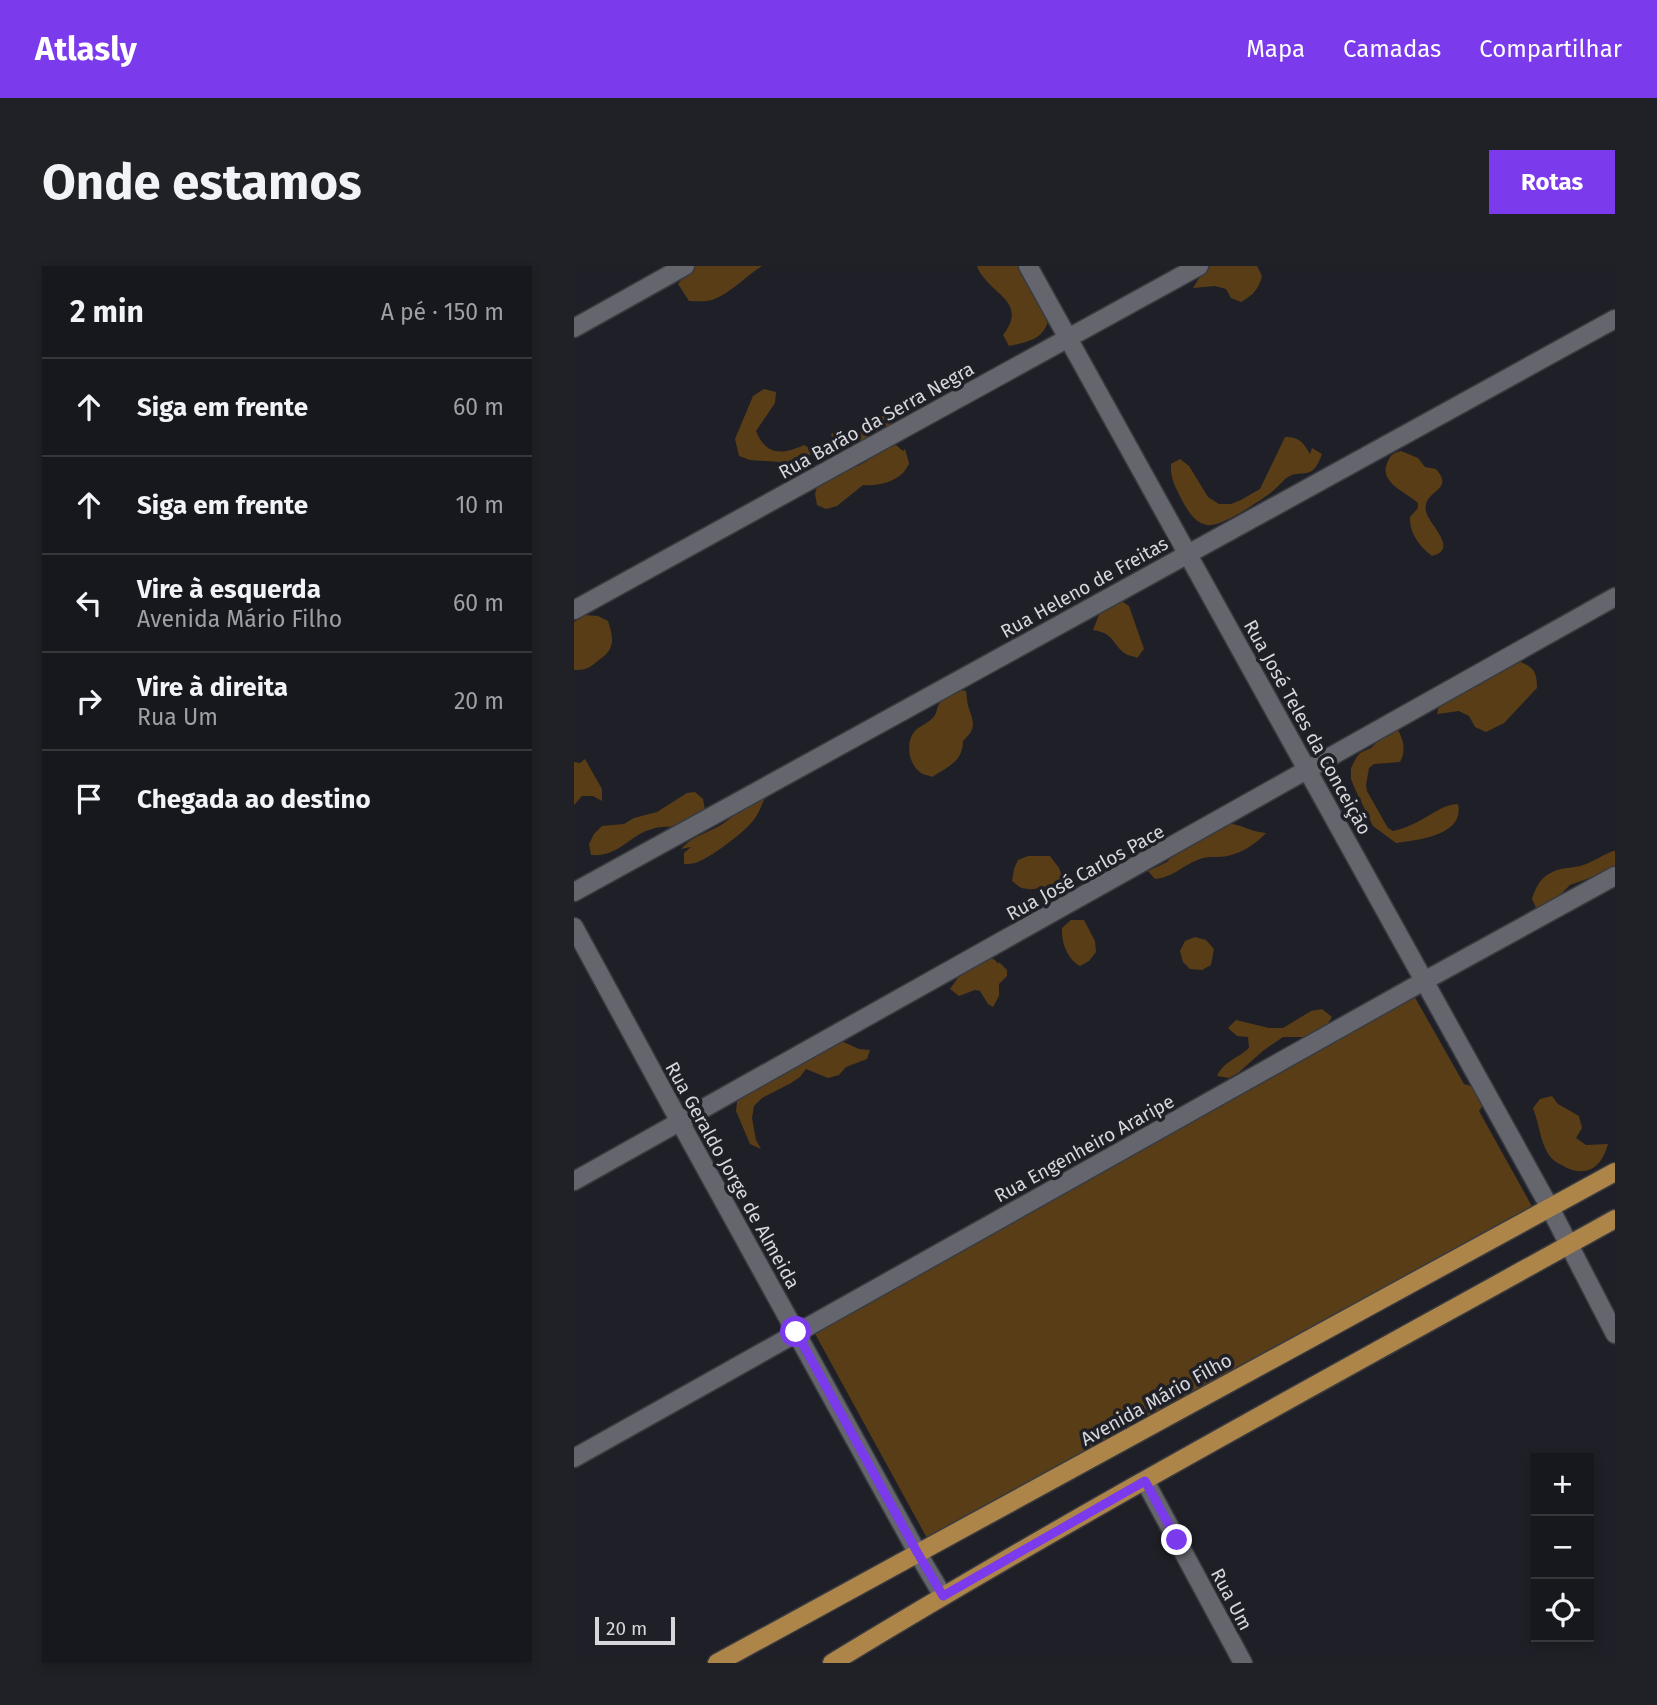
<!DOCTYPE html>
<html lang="pt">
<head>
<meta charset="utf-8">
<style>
	:root { --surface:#17181d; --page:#202126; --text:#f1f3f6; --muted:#9ea0a4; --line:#36373b; --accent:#7c3aed }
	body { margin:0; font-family:"Fira Sans",sans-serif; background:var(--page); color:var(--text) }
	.controls { position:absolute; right:21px; bottom:21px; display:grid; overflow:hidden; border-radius:0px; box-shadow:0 4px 10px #0003 }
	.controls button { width:63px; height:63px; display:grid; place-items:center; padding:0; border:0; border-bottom:2px solid var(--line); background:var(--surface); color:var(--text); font:35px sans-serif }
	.scale { position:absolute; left:21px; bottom:18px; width:80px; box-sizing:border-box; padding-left:7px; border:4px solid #d6d6db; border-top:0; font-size:19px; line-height:24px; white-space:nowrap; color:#d6d6db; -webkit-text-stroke:5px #1f2027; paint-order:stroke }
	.stop { position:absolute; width:21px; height:21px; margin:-16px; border:5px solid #7c3aed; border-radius:50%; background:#fff }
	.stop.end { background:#7c3aed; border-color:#fff; box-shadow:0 2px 7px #0008 }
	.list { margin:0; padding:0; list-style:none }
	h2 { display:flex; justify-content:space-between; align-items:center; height:91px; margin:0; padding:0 28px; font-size:30px }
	h2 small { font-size:23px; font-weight:400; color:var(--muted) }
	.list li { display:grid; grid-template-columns:46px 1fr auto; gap:21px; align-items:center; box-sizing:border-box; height:98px; padding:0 28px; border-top:2px solid var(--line) }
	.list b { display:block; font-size:26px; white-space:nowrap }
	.list p { margin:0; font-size:23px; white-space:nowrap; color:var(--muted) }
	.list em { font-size:23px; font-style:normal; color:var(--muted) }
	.icon { flex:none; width:38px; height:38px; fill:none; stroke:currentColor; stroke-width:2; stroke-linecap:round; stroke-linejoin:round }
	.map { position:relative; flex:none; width:1041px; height:1397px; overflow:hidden; border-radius:0px }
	header { display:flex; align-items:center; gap:42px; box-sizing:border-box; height:98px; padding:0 35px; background:var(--accent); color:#fff }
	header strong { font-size:33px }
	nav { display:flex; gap:38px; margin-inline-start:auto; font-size:24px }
	.intro { display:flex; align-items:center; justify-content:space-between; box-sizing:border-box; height:168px; padding:0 42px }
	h1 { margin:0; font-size:49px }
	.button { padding:18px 32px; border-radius:0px; background:var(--accent); color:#fff; font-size:24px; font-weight:700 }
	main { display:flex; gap:42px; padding:0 42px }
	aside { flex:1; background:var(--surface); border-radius:0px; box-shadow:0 4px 10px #0003 }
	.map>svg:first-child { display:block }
	.green { fill:#583d17 }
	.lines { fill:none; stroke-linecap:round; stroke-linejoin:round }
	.minor-casing { stroke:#3a3b40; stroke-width:21 }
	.major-casing { stroke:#3a3b40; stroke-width:21 }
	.minor { stroke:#64656d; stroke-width:18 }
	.major { stroke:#ae8548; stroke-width:18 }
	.route { stroke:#7c3aed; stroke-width:9 }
	.labels { text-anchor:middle; stroke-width:7; stroke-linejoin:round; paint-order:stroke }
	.street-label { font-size:19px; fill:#d6d6db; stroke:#1f2027 }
</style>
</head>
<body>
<header>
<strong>Atlasly</strong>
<nav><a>Mapa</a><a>Camadas</a><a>Compartilhar</a></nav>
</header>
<div class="intro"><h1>Onde estamos</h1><a class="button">Rotas</a></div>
<main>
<aside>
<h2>2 min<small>A pé · 150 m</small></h2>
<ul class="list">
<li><svg class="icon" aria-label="ahead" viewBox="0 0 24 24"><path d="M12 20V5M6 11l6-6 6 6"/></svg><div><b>Siga em frente</b></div><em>60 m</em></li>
<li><svg class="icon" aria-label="ahead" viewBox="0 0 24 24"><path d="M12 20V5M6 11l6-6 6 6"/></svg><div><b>Siga em frente</b></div><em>10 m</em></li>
<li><svg class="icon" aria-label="left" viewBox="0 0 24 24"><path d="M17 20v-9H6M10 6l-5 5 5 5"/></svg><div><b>Vire à esquerda</b><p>Avenida Mário Filho</p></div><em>60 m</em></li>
<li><svg class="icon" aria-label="right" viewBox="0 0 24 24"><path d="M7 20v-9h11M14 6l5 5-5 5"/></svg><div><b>Vire à direita</b><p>Rua Um</p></div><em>20 m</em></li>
<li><svg class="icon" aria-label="arrive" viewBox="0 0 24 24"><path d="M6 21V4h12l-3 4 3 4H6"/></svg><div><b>Chegada ao destino</b></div></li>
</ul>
</aside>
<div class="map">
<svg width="1041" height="1397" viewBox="0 0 1041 1397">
	<rect width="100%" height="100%" fill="#1f2027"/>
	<path class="green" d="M119,0H188C172,10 157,27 138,34C132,36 122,35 115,35L104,18Z
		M403,0H448L476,49C470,74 457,75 435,80L429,69C456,34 413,28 403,0Z
		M636,0H683L688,10C685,23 679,29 667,36L657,32L652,23L641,20L619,22L630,4Z
		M190,123L202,126L201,137L182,165C192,190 208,189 230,179L240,185L232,193L221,197L176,194L165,190L161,173L179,130Z
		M313,149L319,150L321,156L319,163L287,182L275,177L268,178L259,173L257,168C268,161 279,170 290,164C300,158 299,151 313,149Z
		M711,171C725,171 729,176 736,188L738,182L748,188C737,219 727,200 711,213C706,218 701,224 695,228C684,236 646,262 633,259C622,257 616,248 610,238C603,224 596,214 597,198L606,193L615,200L634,231L645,238H657L667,234L686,223Z
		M322,179L329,185L331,183L335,197C335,199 330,206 329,207C319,217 302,220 289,219L263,240L252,243L243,239L241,228L244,217L272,201L284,200L293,195L301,187L310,182Z
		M827,185L844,192L851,201L862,203C882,226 848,223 852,245C854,258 886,283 858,290C846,281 835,267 836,251L844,242V237C832,226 803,216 814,195C817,188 820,187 827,185Z
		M546,334L555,340L570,383L563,392C562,391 553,389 552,388C537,378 542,368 519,364L527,344Z
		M11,349L24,350L34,355C40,373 41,383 25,394C15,402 13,404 0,404V356Z
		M942,394C958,401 963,403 963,422L930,457L912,466L901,461L895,450L885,445L863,448L866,437L884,424L906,419L912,409Z
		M382,423L392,425C393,431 393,438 395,443C401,459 401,463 389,475C389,496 373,501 358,511C354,509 350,509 347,507C335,499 331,478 340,466C346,459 356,457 361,449C363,445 363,441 365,438C369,431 375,427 382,423Z
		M819,464H824C830,475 832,485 826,496L800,498L795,502L792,519L793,525L811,557L814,562L819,565C828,563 838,559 847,554C859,548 870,538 884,538C891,570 843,574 822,577L799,560L781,523L777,513V502L782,492L786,487L797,482L809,470Z
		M11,493L28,523V535L19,530H8L0,539V496L6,497Z
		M121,526L129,533L131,544L118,561C105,562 90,559 78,563C55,569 46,591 17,589L15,578L20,568L28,560L50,558L60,552L83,546L113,527Z
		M191,532C187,540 184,550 178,556C168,568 135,593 121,597C117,598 113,598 110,598V587L117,581L107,583C120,569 132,568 147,559C162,549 174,536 191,532Z
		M651,557C667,558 677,566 692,567C680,580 662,591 643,591C635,591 629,591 621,595C606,602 599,611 581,613L574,605L593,596L601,587Z
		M1039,585H1041V603L996,619L987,628L983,638L962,642L958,633C963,617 970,607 987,603C994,601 1002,602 1009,599C1019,596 1028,589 1039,585Z
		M454,590H476L485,602L489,613C480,619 459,626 448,622C446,622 439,615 438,615L440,603L444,594Z
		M497,654H510L521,675L522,686L515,695L506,700C493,693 487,676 488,662Z
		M621,671L632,674L640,683L637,699L628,704L616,703L609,696L606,685L611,675Z
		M415,691L421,694L424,698L425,696L433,704V710L425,718V730L419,741L414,738L406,725L401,724L385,730L376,723L388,706Z
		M839,728L890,818C901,820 905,828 910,838L905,845L960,944L354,1274L239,1064Z
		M748,743L758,751L751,762L741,767L731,771H709L690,784L664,807L655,812L643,810C650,795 663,793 675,782L674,771L663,770L654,762L662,754L695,762H709L737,745Z
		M265,774L285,783L296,784L293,793L272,801L265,809L254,812L232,803L226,811L217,817L188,832L180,840L178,852L182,874L187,883L176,878L162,845L164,827Z
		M978,830L984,838L1005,850L1008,862L1002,872L1012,879L1034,878C1028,900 1015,911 993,902C986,898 980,896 975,889C966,876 965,857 959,842L966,833Z"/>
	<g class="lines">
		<g class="minor-casing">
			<path id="minor" d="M454,0L976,942L1041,1068
				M0,62L111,0
				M0,344L625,0
				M0,626L1041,53
				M0,661L106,856L343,1286L369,1330
				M0,915L1041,331
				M0,1192L850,715L1041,610
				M571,1215L669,1397"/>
		</g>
		<g class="major-casing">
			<path id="major" d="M143,1397L1041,906
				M258,1397C514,1241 779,1099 1041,953"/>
		</g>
		<use href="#minor" class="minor"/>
		<use href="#major" class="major"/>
	</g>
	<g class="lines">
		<path class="route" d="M222,1066L343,1286L369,1330L571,1215L603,1274"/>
	</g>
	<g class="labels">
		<g class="street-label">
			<text transform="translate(302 154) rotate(-29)" y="7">Rua Barão da Serra Negra</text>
			<text transform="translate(510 321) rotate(-29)" y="7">Rua Heleno de Freitas</text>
			<text transform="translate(734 461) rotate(61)" y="7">Rua José Teles da Conceição</text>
			<text transform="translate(511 606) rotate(-29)" y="7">Rua José Carlos Pace</text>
			<text transform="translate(510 882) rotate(-29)" y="7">Rua Engenheiro Araripe</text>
			<text transform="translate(159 909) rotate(61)" y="7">Rua Geraldo Jorge de Almeida</text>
			<text transform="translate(582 1133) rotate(-29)" y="7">Avenida Mário Filho</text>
			<text transform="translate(658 1333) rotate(62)" y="7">Rua Um</text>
		</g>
	</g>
</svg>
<div class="controls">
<button>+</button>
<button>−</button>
<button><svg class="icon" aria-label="locate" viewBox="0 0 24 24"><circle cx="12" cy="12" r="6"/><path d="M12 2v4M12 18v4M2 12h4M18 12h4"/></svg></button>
</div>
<div class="scale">20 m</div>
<div class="stop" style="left:222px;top:1066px"></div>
<div class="stop end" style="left:603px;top:1274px"></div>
</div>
</main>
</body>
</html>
